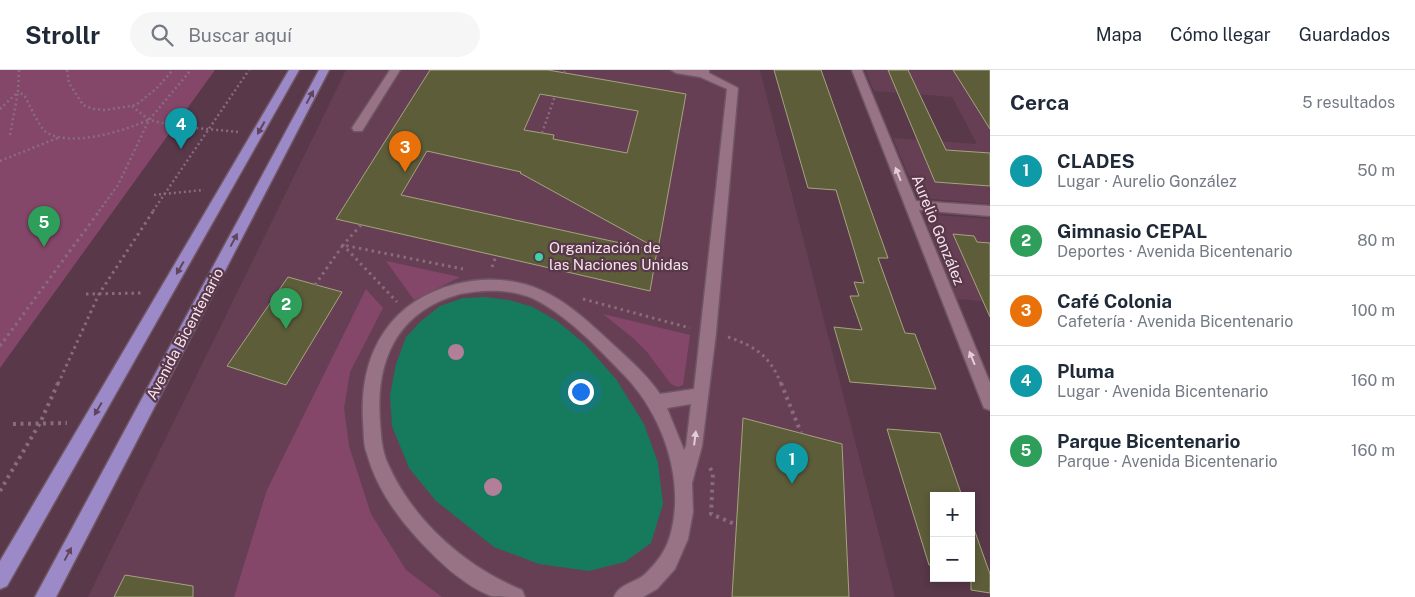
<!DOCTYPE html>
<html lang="es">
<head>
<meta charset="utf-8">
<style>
	:root { --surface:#fff; --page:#f6f6f7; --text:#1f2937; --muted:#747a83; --line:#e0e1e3; --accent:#2c7668 }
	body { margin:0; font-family:"Public Sans",sans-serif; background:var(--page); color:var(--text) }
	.controls { position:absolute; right:15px; bottom:15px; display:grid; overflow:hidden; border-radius:0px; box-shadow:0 2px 8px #0003 }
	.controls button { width:45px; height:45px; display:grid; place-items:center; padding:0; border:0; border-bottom:1px solid var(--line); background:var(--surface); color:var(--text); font:25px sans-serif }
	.you { position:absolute; left:580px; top:321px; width:18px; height:18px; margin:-12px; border:4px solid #fff; border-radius:50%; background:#1a73e8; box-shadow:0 0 0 8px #1a73e833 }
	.badge { display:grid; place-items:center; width:32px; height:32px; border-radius:50%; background:var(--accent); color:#fff; font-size:16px; font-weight:700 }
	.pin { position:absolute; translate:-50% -41px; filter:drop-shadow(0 1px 2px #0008) }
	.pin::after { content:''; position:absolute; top:26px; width:18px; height:15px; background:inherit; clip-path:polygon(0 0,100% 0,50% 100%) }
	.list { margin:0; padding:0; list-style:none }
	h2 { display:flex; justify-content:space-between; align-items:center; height:65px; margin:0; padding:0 20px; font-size:21px }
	h2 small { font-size:16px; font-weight:400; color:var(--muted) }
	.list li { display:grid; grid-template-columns:32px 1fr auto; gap:15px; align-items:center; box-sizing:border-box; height:70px; padding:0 20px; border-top:1px solid var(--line) }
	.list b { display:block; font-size:19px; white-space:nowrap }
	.list p { margin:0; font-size:16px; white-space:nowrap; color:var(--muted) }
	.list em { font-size:16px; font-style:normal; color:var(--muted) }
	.icon { flex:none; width:28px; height:28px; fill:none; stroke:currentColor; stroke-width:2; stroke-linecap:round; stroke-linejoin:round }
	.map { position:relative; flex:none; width:990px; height:527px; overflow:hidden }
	header { display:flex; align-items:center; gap:30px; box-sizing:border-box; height:70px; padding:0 25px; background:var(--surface); border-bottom:1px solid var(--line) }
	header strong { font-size:24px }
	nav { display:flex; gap:28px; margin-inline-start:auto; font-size:18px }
	.search { width:350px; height:45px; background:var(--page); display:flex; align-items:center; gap:12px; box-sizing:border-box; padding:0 18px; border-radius:28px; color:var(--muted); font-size:19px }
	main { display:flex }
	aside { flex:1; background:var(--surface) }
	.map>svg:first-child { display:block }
	.built { fill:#663f54 }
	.green { fill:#854769 }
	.water { fill:#167a5c }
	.building { fill:#5e5d3a; stroke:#a5a47e; fill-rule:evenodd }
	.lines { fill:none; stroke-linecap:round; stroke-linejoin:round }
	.minor-casing { stroke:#705664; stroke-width:3 }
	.major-casing { stroke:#705664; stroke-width:3 }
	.path-far2 { stroke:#896c7b; stroke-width:2.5; stroke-dasharray:2 3; stroke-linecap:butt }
	.path-far1 { stroke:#896c7b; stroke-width:3; stroke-dasharray:2.5 4; stroke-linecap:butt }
	.path { stroke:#896c7b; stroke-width:4; stroke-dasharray:3 4.5; stroke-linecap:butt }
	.minor { fill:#977385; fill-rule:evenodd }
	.major { fill:#9c89c7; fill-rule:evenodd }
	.tree { fill:#b37e99 }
	.oneway { fill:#62445c }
	.oneway2 { fill:#e4cdd8 }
	.poi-dot { fill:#3cd4a4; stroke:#583849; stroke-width:2 }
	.labels { text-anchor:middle; stroke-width:4.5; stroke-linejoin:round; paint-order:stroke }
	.street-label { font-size:15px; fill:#f7e3ed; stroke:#583849 }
	.poi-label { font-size:15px; fill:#f7e3ed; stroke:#583849; text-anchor:start }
</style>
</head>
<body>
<header>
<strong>Strollr</strong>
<div class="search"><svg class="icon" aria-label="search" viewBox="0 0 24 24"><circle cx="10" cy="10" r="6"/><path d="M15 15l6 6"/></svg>Buscar aquí</div>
<nav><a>Mapa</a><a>Cómo llegar</a><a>Guardados</a></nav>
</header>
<main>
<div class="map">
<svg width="990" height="527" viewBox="0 0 990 527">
	<rect width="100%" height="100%" fill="#583849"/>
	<path class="built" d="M346,0H760L895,527H88Z
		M865,0H990V134L923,128L914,118L893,68L977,74L952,27L874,21Z
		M938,145L990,149V232L957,229L928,156L929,148Z"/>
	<path class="green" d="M0,0H215L0,298Z
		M386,191L460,207L414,230Z
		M366,219L383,238L350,302L344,338L349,376L371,444L406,500L442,527H234L267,420Z
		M603,244L690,265L683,315L678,317L671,314L647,282L633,268Z"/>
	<path class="water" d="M485,227L509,230L533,237L557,251L585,274L616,309L644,354L658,393L663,434L651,473L625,492L589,501L539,494L494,477L436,431L409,398L392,356L390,325L396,294L406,267L420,252L440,236L463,228Z"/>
	<path class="building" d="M430,0H548L686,24L658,179L520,103L521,102L427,81L401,125L657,181L650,221L336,149ZM540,24L638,41L627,83L553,69L554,65L524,60Z
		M774,0H821L888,188H878L905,263L915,264L936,319L850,312L834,257L862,260L850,226H859L854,212L864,213L836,120L808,118Z
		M888,0H908L946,80L990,83V116L935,112Z
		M953,0H990V59Z
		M953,164L974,166L977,172L990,173V247Z
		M288,207L342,222L286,315L227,296Z
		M743,348L842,374L849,527H732Z
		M887,359L940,363L962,426H934V495H929Z
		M974,459L990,504V523L971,520V460Z
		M125,505L193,516V527H114Z"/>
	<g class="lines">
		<g class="minor-casing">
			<path id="minor" d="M390,0H400L362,61H354L352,58Z
				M671,0H709V3L738,18L716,263L702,376L692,413L693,442L688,469L675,499L657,519L643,527H614C619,514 634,513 644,505C655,495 666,481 670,466C686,411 663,345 624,305C597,277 567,245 532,228C511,219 483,219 460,224C397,241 375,291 380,352C381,367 382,381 388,394C413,451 466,497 522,520L525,527C515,527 500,527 491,526C463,515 437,490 417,468C395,444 376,416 367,384C363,374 364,362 363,351C359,284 389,231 456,214C484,207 515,208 541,220C566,231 585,249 605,267C624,285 645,302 660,324L694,319L727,19L700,7L676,3ZM691,334L686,376L684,380L667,338Z
				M852,0H862L916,131L990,136V146L919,140L990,313V340L984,338L982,333Z"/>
		</g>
		<g class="major-casing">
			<path id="major" d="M289,0H299L7,516L0,519V491Z
				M319,0H329L56,527H35Z"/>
		</g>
		<path class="path-far2" d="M19,0L18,22L24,25C29,33 39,57 46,62C70,78 124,61 148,50
			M67,0L69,13L83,35L94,39L106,40L136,35L156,19L173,0
			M564,3L566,0
			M132,36L149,50L176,56L238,62
			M0,39L18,22
			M542,63L555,26
			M10,65L18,22
			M0,91L60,67
			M154,125L204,120
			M99,141L118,115L149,50L191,0
			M153,141L249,0"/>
		<path class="path-far1" d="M361,155L343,175L397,232
			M492,197L496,186
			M315,215L343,175L463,199
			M86,224L143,223
			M583,229L690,258
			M728,267C755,276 771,287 781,314
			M0,276L100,140
			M58,314L99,224L154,140"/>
		<path class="path" d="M781,313L801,363
			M13,354L67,353
			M710,398L713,403L711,444L737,455
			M0,421L40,353L58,313"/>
		<use href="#minor" class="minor"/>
		<use href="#major" class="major"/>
	</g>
	<g class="tree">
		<circle cx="456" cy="282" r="8"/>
		<circle cx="493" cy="417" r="9"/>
	</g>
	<defs><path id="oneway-solid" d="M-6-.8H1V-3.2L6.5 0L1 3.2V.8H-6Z" transform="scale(1.25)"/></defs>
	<g class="oneway">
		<use href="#oneway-solid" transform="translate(310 27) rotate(-62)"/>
		<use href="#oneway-solid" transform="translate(261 58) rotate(119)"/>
		<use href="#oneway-solid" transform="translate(234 170) rotate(-62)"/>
		<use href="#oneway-solid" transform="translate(180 198) rotate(120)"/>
		<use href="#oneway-solid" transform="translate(98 339) rotate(120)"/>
		<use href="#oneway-solid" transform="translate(68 484) rotate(-62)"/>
	</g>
	<g class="oneway2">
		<use href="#oneway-solid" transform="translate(898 104) rotate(-112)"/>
		<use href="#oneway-solid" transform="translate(972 288) rotate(-112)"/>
		<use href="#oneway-solid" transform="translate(695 368) rotate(-83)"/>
	</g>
	<circle class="poi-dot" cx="539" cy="187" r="5"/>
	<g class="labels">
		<g class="street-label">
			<text transform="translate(938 160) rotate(68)" y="5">Aurelio González</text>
			<text transform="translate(185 264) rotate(-62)" y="5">Avenida Bicentenario</text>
		</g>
		<g class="poi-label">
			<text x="549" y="183">Organización de<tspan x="549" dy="17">las Naciones Unidas</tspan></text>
		</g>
	</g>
</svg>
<div class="controls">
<button>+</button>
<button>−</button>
</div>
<div class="you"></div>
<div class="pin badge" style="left:792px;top:414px;background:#0f9aa8">1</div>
<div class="pin badge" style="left:286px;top:259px;background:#2e9e5b">2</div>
<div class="pin badge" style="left:405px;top:102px;background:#e8710a">3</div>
<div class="pin badge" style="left:181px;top:79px;background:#0f9aa8">4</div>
<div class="pin badge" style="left:44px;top:177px;background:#2e9e5b">5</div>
</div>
<aside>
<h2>Cerca<small>5 resultados</small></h2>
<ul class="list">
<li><span class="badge" style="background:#0f9aa8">1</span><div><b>CLADES</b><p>Lugar · Aurelio González</p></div><em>50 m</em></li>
<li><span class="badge" style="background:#2e9e5b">2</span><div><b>Gimnasio CEPAL</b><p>Deportes · Avenida Bicentenario</p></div><em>80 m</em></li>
<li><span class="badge" style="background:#e8710a">3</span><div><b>Café Colonia</b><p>Cafetería · Avenida Bicentenario</p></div><em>100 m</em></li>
<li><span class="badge" style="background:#0f9aa8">4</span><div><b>Pluma</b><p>Lugar · Avenida Bicentenario</p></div><em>160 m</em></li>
<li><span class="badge" style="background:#2e9e5b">5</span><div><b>Parque Bicentenario</b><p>Parque · Avenida Bicentenario</p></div><em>160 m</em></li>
</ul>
</aside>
</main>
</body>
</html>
